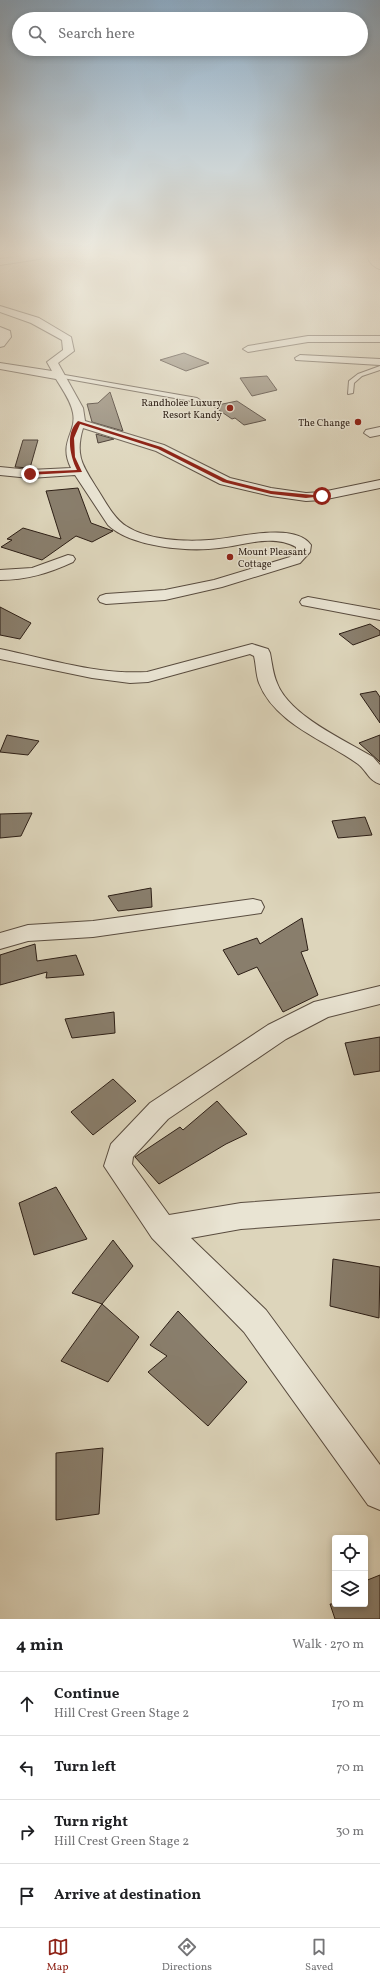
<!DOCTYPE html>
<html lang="en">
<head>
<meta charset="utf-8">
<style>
	:root { --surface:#fff; --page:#f2f2f2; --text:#202124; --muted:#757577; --line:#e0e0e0; --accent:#8f2418 }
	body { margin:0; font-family:Vollkorn,serif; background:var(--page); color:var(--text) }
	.controls { position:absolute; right:12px; bottom:12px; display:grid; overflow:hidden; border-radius:4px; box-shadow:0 2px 6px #0003 }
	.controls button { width:36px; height:36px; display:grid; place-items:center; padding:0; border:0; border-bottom:1px solid var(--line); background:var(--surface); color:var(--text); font:20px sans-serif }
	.stop { position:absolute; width:12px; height:12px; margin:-9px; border:3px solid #8f2418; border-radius:50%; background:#fff }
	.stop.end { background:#8f2418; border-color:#fff; box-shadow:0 1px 4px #0008 }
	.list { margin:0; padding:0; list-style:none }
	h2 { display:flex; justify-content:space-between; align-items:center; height:52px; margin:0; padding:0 16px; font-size:17px }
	h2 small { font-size:13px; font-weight:400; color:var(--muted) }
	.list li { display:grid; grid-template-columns:26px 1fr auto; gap:12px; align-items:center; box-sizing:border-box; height:64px; padding:0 16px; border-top:1px solid var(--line) }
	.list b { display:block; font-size:15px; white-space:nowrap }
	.list p { margin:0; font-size:13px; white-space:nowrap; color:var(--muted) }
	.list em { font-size:13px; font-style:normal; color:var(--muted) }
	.icon { flex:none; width:22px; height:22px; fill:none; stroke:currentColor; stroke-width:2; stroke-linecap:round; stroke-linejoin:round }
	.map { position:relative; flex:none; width:380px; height:1619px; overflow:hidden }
	.search { position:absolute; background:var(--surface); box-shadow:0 2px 6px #0003; left:12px; right:12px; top:12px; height:44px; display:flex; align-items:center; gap:10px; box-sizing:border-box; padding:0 14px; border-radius:22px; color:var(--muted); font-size:15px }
	.sheet { height:308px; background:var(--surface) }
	nav { display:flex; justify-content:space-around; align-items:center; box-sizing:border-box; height:56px; border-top:1px solid var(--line); background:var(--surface); font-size:11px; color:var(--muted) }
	nav a { display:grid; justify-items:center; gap:2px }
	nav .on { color:var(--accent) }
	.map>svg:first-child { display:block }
	.building { fill:#897e6c; stroke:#2d1f16 }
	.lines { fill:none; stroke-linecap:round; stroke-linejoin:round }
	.service-casing { stroke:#594c3f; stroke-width:2 }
	.minor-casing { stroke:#594c3f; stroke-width:2 }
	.tertiary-casing { stroke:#594c3f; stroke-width:2 }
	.service { fill:#e9e4d3; fill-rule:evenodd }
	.minor { fill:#e9e4d3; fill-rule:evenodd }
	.tertiary { fill:#e9e4d3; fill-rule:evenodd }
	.route { fill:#8f2418 }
	.poi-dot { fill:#8f2418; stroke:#e9e4d3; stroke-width:1.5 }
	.labels { text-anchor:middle; stroke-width:3; stroke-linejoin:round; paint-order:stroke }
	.far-poi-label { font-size:10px; fill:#2d1f16; stroke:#e9e4d3; text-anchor:end }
</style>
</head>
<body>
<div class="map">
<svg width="380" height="1619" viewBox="0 0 380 1619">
	<rect width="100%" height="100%" fill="#ddd5bb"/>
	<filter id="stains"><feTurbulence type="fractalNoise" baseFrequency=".005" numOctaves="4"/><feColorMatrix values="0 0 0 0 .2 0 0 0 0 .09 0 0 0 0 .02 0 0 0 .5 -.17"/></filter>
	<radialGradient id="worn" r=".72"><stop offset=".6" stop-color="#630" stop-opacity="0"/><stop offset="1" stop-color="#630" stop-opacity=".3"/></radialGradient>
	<path class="building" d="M184,353L209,363L186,371L160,360Z
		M267,376L277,390L252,396L240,378Z
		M110,392L123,431L92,422L87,404L98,403Z
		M237,401L266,420L244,425L235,418L232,419L213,406Z
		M96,434L114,439L98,443Z
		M23,440H38L30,468L15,467Z
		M78,488L91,523L113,531L92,542L76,536L42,560L1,547L12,540L7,539L23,528L61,539L46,491Z
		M0,607L31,623L20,639L0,635Z
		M370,624L380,631V635L353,645L339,634Z
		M376,691L380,697V723L360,694Z
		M7,735L39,741L28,755L0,752Z
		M380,735V762L359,743Z
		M32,813L21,836L0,838V814Z
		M365,817L372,835L338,838L332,821Z
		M151,888L152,907L118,911L108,896Z
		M302,918L308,950L301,952L318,995L283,1012L257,967L238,975L223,950L257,938L260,944Z
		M35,944L37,961L76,955L84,975L46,978L47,972L0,985V955Z
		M114,1012L115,1033L72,1038L65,1019Z
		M380,1037V1071L354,1075L345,1043Z
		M113,1079L136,1101L93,1135L71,1112Z
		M217,1101L247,1134L226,1144L159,1184L135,1157L180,1127L183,1130Z
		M56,1187L87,1239L34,1255L19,1203Z
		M113,1240L133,1266L102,1304L72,1293Z
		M333,1259L380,1267L379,1318L330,1306Z
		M102,1304L139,1337L108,1382L61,1361Z
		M178,1311L247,1382L208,1426L148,1372L167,1356L150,1345Z
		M103,1448L99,1514L56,1520V1453Z
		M380,1575V1619H335L330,1604H365V1581Z"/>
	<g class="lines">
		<g class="service-casing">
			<path id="service" d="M380,366V370L362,376L354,383L353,393L348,394L349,381L358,374Z
				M59,374L197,398L200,400L197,402L57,377V375Z"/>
		</g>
		<g class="minor-casing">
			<path id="minor" d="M23,256H43L39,259L0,265V259Z
				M0,306L39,318L71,337L74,351L58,363L83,408L85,421L164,445L230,478L271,488L306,493L322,492L380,480V488L322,500L306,501L271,496L220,484L156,451L83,428C75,455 82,465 96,487C104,499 113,518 126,526C147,540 184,542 209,540C233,539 294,521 311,545L310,552L300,563L222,587L165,600L106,604L100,602L98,599L100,596L106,594L165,590L214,580L290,557L296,551V547C272,534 245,545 219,548C188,552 131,547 108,525L75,475L30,478L0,475V467L30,470L71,468C58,442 77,433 73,413C71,401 62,389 56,379L0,369V363L52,371L47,362L63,350L62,340L31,323L0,312Z
				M0,327L10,331L11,337L4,346L0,347Z
				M308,336H380V342H308L248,352L243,349L248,346Z
				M300,355L380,359V365L296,360L295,358Z
				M380,427V435L370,437L364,433L366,430Z
				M68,555L73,556L75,559L73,562C49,573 27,580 0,580V570L32,568Z
				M308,597L380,610V620L302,605L300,602L302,599Z
				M252,644L268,649L270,653C272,663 273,674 277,683C289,715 344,740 373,757L380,765V784C369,781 367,771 358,764C325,740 275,724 259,683C256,675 256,664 254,656L250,654L148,682L130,683L92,678L0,659V649C48,659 98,675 147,672Z
				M253,899L261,901L264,907L261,913L93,937L28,941L0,949V933L28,925L93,921Z
				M380,986V1004L328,1017L286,1039L168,1119L133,1157L132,1164L169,1215L241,1203L380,1193V1219L241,1229L191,1238L266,1310L380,1465V1510L368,1505L244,1332L152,1238L104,1166L111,1144L150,1103L268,1025L314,1002Z"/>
		</g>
		<g class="tertiary-casing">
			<path id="tertiary" d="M368,256H378L380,260V269C375,268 368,262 368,256Z"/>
		</g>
		<use href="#service" class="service"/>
		<use href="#minor" class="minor"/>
		<use href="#tertiary" class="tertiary"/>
	</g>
	<linearGradient id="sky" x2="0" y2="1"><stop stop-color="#8ba8c0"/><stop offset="0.53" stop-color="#f0ece0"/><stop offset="1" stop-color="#f0ece0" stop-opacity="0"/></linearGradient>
	<rect width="380" height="482" fill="url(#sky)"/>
	<path class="route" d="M78,421L161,447L227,480L271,491L324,496L306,498L271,494L223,482L158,449L80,424L74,438L75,457L82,472L28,475L30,472L77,470C70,456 65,433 78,421Z"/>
	<g class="poi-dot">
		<circle cx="230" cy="408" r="4"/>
		<circle cx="358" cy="422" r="4"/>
		<circle cx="230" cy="557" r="4"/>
	</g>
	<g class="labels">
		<g class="far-poi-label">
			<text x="222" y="406">Randholee Luxury<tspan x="222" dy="12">Resort Kandy</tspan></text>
			<text x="350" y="426">The Change</text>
			<text x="238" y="555" text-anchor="start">Mount Pleasant<tspan x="238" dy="12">Cottage</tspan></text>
		</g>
	</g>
	<rect width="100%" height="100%" filter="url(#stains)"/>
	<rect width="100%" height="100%" fill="url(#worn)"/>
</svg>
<div class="controls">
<button><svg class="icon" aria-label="locate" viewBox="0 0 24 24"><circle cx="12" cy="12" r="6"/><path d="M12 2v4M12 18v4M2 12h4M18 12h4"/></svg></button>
<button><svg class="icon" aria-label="layers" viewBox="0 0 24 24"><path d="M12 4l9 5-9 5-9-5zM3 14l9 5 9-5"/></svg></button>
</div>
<div class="stop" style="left:322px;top:496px"></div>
<div class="stop end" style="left:30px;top:474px"></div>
<div class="search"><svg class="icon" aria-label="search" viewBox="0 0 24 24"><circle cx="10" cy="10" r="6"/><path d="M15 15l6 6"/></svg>Search here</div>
</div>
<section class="sheet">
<h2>4 min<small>Walk · 270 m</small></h2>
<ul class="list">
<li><svg class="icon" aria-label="ahead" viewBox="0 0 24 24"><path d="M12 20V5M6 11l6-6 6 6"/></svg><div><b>Continue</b><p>Hill Crest Green Stage 2</p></div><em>170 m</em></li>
<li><svg class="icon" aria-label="left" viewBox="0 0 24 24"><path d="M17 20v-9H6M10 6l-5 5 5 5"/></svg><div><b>Turn left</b></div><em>70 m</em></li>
<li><svg class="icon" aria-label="right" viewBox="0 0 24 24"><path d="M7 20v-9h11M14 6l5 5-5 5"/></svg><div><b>Turn right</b><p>Hill Crest Green Stage 2</p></div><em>30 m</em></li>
<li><svg class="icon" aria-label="arrive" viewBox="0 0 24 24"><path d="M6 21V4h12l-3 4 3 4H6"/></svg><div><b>Arrive at destination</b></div></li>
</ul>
</section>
<nav>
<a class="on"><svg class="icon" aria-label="map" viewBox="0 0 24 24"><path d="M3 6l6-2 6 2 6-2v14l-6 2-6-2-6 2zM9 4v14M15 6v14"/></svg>Map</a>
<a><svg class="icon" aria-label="directions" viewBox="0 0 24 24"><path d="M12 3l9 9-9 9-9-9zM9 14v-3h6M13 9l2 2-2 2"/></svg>Directions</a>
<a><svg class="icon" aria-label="saved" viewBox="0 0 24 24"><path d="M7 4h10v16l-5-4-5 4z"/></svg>Saved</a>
</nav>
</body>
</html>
